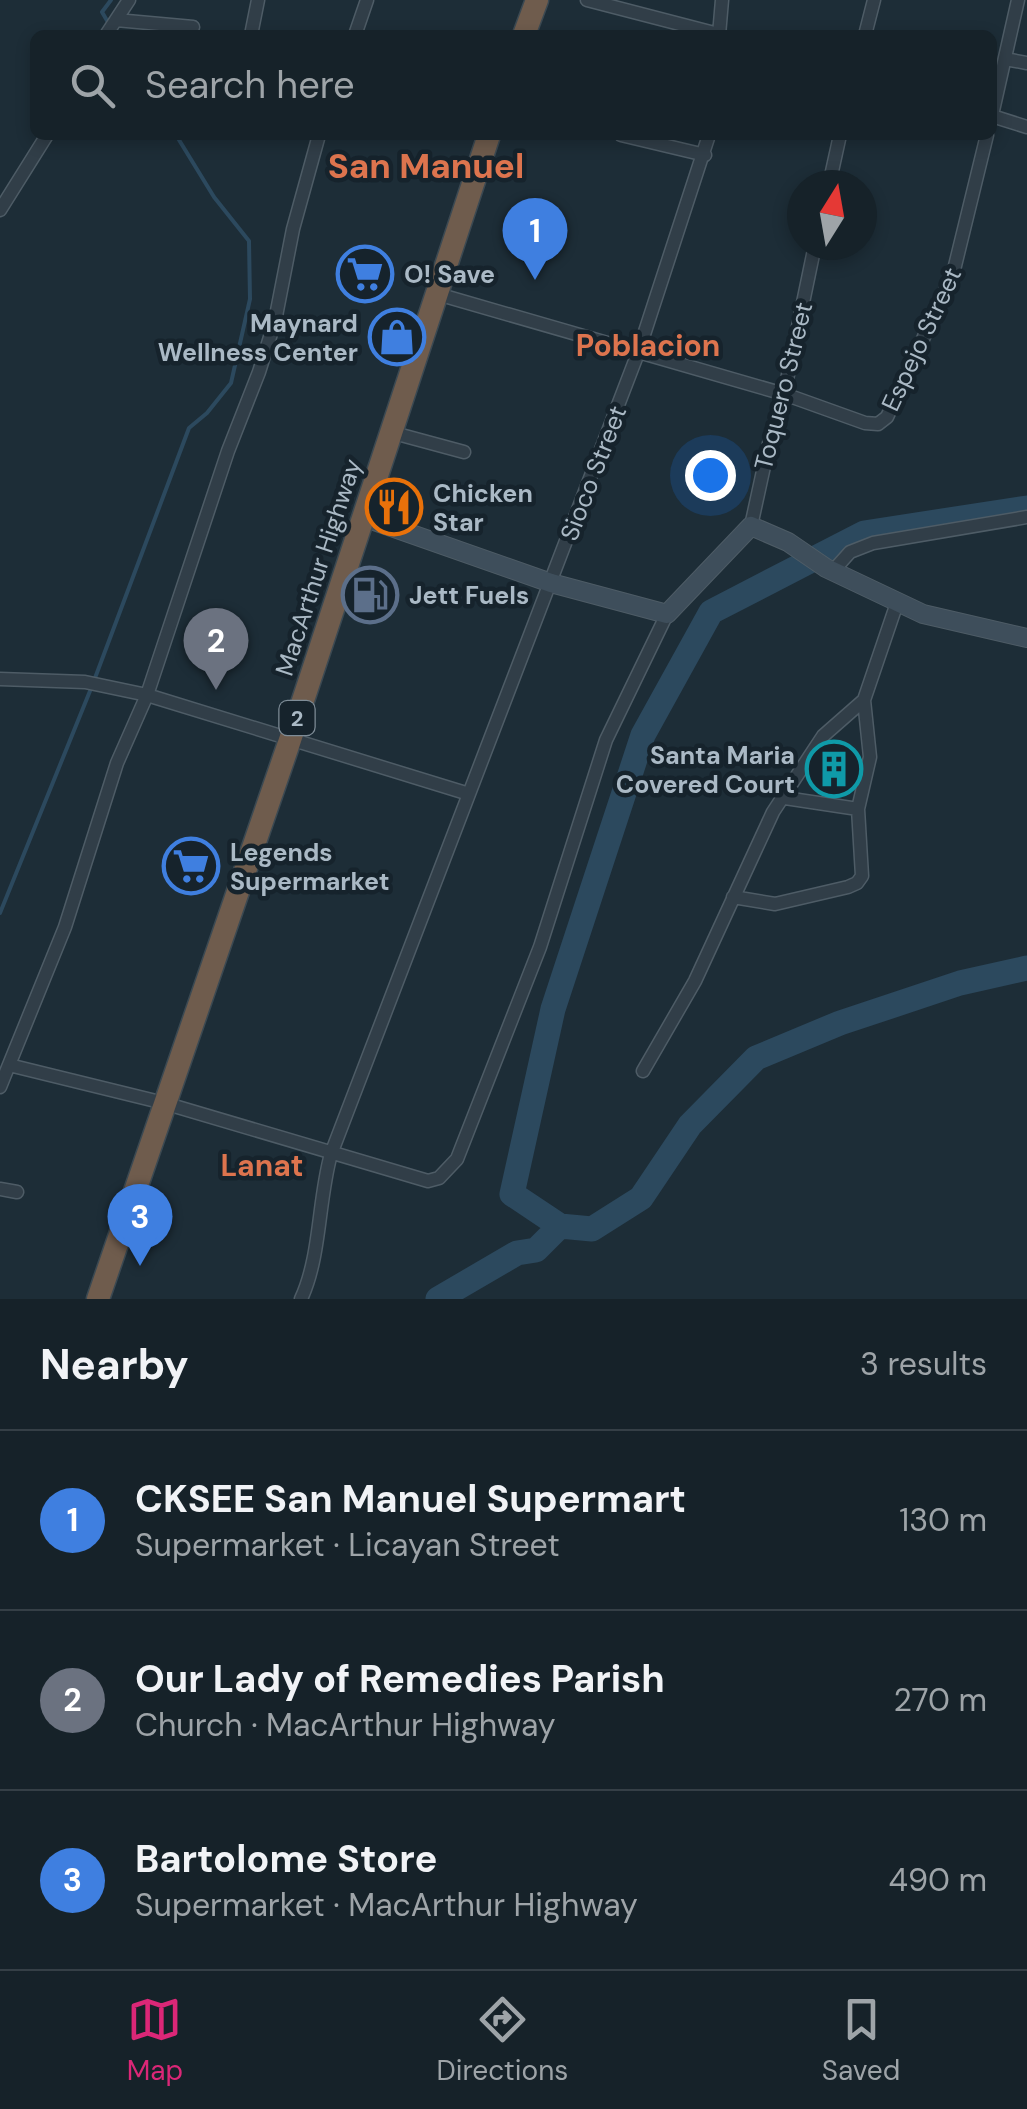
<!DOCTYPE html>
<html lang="en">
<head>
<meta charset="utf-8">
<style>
	:root { --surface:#162229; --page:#1f2a31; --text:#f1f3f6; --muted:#9ea4a8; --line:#353f46; --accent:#db2777 }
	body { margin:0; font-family:"DM Sans",sans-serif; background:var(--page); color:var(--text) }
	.compass { position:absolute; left:787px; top:170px; width:90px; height:90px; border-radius:50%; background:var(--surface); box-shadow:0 5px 15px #0003; rotate:11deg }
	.you { position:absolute; left:710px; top:475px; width:35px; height:35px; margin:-25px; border:8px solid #fff; border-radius:50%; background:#1a73e8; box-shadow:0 0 0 15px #1a73e833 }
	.badge { display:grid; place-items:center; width:65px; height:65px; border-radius:50%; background:var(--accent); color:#fff; font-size:32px; font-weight:700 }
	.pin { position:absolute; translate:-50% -82px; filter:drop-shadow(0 2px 5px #0008) }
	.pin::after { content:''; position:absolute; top:52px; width:35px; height:30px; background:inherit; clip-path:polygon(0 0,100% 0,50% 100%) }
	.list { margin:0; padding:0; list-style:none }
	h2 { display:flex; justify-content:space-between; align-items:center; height:130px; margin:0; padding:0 40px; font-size:42px }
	h2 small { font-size:32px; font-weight:400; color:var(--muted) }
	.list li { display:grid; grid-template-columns:65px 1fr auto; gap:30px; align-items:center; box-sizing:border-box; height:180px; padding:0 40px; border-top:2px solid var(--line) }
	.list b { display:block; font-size:38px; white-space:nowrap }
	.list p { margin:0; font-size:32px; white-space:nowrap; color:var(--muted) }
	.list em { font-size:32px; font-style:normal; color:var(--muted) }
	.icon { flex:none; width:55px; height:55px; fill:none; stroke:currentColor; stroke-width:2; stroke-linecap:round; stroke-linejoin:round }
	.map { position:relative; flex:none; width:1027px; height:1299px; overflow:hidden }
	.search { position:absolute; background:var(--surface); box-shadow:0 5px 15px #0003; left:30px; right:30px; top:30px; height:110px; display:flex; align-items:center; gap:25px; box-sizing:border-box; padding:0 35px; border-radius:15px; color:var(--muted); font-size:38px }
	.sheet { height:670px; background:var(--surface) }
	nav { display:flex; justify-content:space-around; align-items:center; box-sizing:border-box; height:140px; border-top:2px solid var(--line); background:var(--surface); font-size:28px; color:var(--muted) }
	nav a { display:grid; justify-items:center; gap:5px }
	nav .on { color:var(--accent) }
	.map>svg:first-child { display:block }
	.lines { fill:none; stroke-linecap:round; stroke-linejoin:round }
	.stream { stroke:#2c495e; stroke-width:4 }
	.river { stroke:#2c495e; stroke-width:25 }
	.street-casing { stroke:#4e5c66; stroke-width:15 }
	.secondary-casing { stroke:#4e5c66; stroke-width:20 }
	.highway-casing { stroke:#3b4952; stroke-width:25 }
	.street { stroke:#313e48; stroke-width:12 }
	.secondary { stroke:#3e4e5b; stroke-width:18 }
	.highway { stroke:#6f5c4d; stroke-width:22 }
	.labels { text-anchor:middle; stroke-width:9; stroke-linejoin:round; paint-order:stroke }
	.shield { fill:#16232c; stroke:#7e8c97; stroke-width:2.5 }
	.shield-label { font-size:22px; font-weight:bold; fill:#aab9c5 }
	.poi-label { font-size:25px; font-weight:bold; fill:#aab9c5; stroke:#16232c; text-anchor:start }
	.street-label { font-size:25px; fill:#aab9c5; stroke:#16232c }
	.quarter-label { font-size:30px; font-weight:bold; fill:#dd744e; stroke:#16232c }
	.district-label { font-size:35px; font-weight:bold; fill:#dd744e; stroke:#16232c }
</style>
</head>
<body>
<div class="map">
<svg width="1027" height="1299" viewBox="0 0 1027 1299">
	<rect width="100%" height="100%" fill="#1d2d37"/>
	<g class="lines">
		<path class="stream" d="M109,24L102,12L111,0
			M115,34L116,35
			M95,678L189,428L207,413L231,383L250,299L249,241L214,197L176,135
			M0,913L90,691"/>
		<path class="river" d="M1027,508L864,533L711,612L643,735L553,1009L512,1194L560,1226L592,1229L641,1198L690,1125L756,1058L840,1023L960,983L1027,968
			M438,1299L517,1253L536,1250L560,1226"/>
		<g class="street-casing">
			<path id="street" d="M587,0L722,35
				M116,20L193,27
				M106,35L129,0
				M251,35L258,0
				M355,35L367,0
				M719,35L722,0
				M865,35L874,0
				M1005,59L1027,63
				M992,115L1018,0
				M992,116L1027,127
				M621,135L705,155
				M829,185L840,135
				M0,210L47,135
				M434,293L784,394L865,423L878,424L887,417L953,274L987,135
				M390,432L464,452
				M751,526L770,439L784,394L815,245
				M833,571L850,552L873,543L1027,517
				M0,679L85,682L147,695L469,794
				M858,809L870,757L864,700
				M733,897L775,904L848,887L857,883L862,876L858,809L785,798
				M9,1065L164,1103L428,1181L439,1178L457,1159L540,947L606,740L667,614
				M643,1071L695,981L773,812L823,736L864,700L897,603
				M0,1087L65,927L117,763L147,695L228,451L259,372L275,321L293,229L319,135
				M0,1189L17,1192
				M301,1299C321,1256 318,1200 331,1154L638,353L709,135"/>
		</g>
		<g class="secondary-casing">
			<path id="secondary" d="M363,517L551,583L667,614L751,526L788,542L826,568L923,614L1027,638"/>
		</g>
		<g class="highway-casing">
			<path id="highway" d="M524,35L537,0
				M98,1299L290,740L489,135"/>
		</g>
		<use href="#street" class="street"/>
		<use href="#secondary" class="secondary"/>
		<use href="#highway" class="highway"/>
	</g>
	<defs>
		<g id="supermarket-ring" transform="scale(2.875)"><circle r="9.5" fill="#16232c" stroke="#3f7fe0" stroke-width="1.5"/><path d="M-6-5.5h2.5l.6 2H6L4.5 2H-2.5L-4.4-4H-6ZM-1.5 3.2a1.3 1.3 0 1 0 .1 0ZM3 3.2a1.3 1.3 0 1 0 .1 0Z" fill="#3f7fe0"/></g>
		<g id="shop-ring" transform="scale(2.875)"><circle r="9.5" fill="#16232c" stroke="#3f7fe0" stroke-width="1.5"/><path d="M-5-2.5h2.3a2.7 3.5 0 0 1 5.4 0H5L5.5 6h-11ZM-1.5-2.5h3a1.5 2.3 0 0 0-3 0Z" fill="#3f7fe0"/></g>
		<g id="restaurant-ring" transform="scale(2.875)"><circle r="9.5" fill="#16232c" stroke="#e8710a" stroke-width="1.5"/><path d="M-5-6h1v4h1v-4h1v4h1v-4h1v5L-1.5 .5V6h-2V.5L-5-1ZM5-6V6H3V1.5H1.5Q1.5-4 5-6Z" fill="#e8710a"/></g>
		<g id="fuel-ring" transform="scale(2.875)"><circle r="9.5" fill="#16232c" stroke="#5c6f8a" stroke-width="1.5"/><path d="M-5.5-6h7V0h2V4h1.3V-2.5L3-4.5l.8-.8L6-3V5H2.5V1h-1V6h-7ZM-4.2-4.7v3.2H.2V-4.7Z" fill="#5c6f8a"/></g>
		<g id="building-ring" transform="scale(2.875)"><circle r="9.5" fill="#16232c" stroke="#0f9aa8" stroke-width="1.5"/><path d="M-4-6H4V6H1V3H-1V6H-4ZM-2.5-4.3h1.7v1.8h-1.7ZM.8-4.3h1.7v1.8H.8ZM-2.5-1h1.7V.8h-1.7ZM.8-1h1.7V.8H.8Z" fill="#0f9aa8"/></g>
	</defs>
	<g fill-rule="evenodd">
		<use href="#supermarket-ring" x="365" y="274"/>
		<use href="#shop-ring" x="397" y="337"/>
		<use href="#restaurant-ring" x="394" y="507"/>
		<use href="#fuel-ring" x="370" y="595"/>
		<use href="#building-ring" x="834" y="769"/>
		<use href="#supermarket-ring" x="191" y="866"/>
	</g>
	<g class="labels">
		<rect class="shield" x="279.5" y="701" width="35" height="34" rx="8"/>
		<g class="shield-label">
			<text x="297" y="726">2</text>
		</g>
		<g class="poi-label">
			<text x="404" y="283">O! Save</text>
			<text x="358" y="332" text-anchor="end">Maynard<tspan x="358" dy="29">Wellness Center</tspan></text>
			<text x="433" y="502">Chicken<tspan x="433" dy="29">Star</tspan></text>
			<text x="409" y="604">Jett Fuels</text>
			<text x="795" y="764" text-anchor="end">Santa Maria<tspan x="795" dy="29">Covered Court</tspan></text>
			<text x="230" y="861">Legends<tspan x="230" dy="29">Supermarket</tspan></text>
		</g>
		<g class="street-label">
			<text transform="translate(921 339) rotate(-65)" y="9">Espejo Street</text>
			<text transform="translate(783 386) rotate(-76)" y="9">Toquero Street</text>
			<text transform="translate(593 473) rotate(-69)" y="9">Sioco Street</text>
			<text transform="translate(318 567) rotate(-72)" y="9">MacArthur Highway</text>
		</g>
		<g class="quarter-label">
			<text x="648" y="356">Poblacion</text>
			<text x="262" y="1176">Lanat</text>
		</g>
		<g class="district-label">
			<text x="426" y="178">San Manuel</text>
		</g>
	</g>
</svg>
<svg class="compass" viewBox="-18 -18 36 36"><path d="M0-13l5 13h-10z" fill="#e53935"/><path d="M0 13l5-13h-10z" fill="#9ea4a8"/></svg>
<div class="you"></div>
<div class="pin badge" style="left:535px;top:280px;background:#3f7fe0">1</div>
<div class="pin badge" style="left:216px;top:690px;background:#6b7280">2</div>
<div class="pin badge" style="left:140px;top:1266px;background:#3f7fe0">3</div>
<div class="search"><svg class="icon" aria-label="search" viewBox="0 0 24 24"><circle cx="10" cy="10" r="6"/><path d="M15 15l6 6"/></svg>Search here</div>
</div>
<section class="sheet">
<h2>Nearby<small>3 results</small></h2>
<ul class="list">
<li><span class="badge" style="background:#3f7fe0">1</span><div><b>CKSEE San Manuel Supermart</b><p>Supermarket · Licayan Street</p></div><em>130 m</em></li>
<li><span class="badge" style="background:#6b7280">2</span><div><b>Our Lady of Remedies Parish</b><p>Church · MacArthur Highway</p></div><em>270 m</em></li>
<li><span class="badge" style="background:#3f7fe0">3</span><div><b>Bartolome Store</b><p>Supermarket · MacArthur Highway</p></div><em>490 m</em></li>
</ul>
</section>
<nav>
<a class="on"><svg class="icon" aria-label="map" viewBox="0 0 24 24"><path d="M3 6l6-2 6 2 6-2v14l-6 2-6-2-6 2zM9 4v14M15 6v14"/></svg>Map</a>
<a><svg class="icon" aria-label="directions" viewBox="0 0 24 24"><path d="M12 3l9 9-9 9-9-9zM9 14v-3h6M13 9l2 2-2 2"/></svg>Directions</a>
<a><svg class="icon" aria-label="saved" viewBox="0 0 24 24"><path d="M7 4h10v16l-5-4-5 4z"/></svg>Saved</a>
</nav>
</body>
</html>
